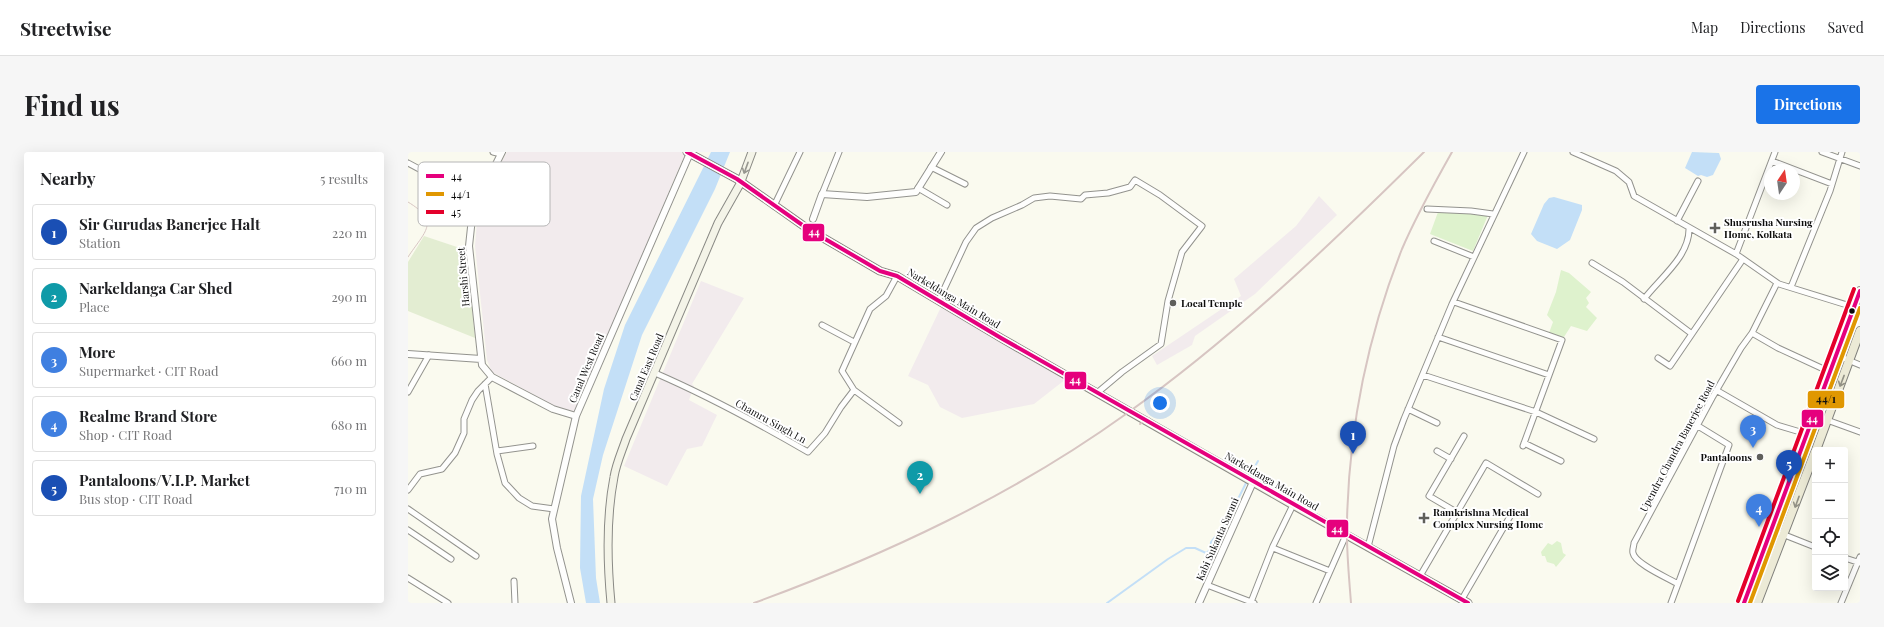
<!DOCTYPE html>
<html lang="en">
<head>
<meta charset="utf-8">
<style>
	:root { --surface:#fff; --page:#f6f6f6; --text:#202124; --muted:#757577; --line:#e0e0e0; --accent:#1a73e8 }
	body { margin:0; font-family:"Playfair Display",serif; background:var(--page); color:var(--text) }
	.controls { position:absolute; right:12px; bottom:12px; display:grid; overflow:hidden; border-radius:4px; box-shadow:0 4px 16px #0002 }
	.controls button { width:36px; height:36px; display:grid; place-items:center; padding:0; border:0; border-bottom:1px solid var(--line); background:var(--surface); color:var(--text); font:20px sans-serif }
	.compass { position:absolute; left:1356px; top:12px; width:36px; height:36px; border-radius:50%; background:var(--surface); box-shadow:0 4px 16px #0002; rotate:13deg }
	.you { position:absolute; left:752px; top:251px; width:14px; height:14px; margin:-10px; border:3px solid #fff; border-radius:50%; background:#1a73e8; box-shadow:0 0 0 6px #1a73e833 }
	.badge { display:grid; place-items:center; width:26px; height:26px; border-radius:50%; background:var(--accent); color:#fff; font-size:13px; font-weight:700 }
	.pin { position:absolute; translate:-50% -33px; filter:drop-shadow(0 1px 2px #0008) }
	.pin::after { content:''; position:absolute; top:21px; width:14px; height:12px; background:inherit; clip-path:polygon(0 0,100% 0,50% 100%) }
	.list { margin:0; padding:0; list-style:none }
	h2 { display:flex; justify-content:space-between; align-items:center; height:52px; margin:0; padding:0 16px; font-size:17px }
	h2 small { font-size:13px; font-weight:400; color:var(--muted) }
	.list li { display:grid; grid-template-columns:26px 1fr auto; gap:12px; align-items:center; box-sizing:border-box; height:56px; margin:0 8px 8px; padding:0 8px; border:1px solid var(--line); border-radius:4px }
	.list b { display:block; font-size:15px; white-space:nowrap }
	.list p { margin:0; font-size:13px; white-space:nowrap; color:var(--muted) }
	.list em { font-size:13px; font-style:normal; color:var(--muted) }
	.icon { flex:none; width:22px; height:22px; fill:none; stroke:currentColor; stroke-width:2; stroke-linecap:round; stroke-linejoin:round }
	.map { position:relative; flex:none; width:1452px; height:451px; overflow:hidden; border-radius:4px }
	header { display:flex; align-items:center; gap:24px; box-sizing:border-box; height:56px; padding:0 20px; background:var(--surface); border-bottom:1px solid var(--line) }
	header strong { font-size:19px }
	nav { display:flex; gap:22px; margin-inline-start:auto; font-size:14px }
	.intro { display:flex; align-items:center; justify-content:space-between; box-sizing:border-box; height:96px; padding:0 24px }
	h1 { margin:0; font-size:28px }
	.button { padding:10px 18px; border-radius:4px; background:var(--accent); color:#fff; font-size:14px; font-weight:700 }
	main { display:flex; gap:24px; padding:0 24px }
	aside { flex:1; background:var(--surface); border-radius:4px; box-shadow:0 4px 16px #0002 }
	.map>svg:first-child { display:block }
	.industrial { fill:#f2ebed }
	.green { fill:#def2cd }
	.cemetery { fill:#e3edd2 }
	.water { fill:#c3dff7 }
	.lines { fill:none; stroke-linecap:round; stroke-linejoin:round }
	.stream { stroke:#c3dff7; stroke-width:2 }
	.minor-casing { stroke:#93938e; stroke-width:7 }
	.tertiary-casing { stroke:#93938e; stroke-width:8 }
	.secondary-casing { stroke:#8a8a85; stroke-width:9 }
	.primary-casing { stroke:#80807c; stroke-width:10 }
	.minor { stroke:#fefefd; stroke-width:5 }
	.tertiary { stroke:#fefefd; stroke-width:6 }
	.secondary { stroke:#f4f4e8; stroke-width:7 }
	.primary { stroke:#ecead6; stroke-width:8 }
	.tram { stroke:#d7c5c2; stroke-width:1 }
	.rail { stroke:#d7c5c2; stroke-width:2 }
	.bus-1-casing { stroke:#fff; stroke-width:7 }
	.bus-2-casing { stroke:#fff; stroke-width:7 }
	.bus-3-casing { stroke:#fff; stroke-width:7 }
	.bus-1 { stroke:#e5007d; stroke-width:4 }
	.bus-2 { stroke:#e09701; stroke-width:4 }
	.bus-3 { stroke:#e4002b; stroke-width:4 }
	.oneway { stroke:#979790 }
	.oneway2 { stroke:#929185 }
	.poi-dot { fill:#5f5f5b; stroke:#fff; stroke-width:1.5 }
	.bus-dot { fill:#0c0c0c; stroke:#fff; stroke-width:1.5 }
	.labels { text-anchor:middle; stroke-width:4; stroke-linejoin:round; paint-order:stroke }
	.poi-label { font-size:10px; font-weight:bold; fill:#0c0c0c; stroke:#fff; text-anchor:start }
	.street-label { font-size:10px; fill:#0c0c0c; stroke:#fff }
	.key { fill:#fff; stroke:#b6b6b6; stroke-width:1 }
	.key-label { font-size:11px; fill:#0c0c0c }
	.line-badge { stroke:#fff; stroke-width:1.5 }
	.badge-label { font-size:11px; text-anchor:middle; font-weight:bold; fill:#fff }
	.pale-badge-label { font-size:11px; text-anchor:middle; font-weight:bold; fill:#111 }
</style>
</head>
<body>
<header>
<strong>Streetwise</strong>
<nav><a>Map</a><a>Directions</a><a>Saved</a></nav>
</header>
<div class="intro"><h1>Find us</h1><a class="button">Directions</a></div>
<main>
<aside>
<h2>Nearby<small>5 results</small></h2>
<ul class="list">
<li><span class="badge" style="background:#1a4fb4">1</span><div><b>Sir Gurudas Banerjee Halt</b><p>Station</p></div><em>220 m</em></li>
<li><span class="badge" style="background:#0f9aa8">2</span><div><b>Narkeldanga Car Shed</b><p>Place</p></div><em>290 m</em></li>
<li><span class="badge" style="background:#3f7fe0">3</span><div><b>More</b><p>Supermarket · CIT Road</p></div><em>660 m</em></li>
<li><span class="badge" style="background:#3f7fe0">4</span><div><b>Realme Brand Store</b><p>Shop · CIT Road</p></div><em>680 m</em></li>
<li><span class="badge" style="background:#1a4fb4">5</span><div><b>Pantaloons/V.I.P. Market</b><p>Bus stop · CIT Road</p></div><em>710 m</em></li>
</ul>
</aside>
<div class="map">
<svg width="1452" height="451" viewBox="0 0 1452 451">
	<rect width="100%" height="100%" fill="#fafaef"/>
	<path class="industrial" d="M99,0H273L277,2L167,260L147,254L84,220L79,208L67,94L69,69L75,46Z
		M911,44L929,63L847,142L787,184L784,193L749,213L744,204L833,144L826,127L888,74Z
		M293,129L336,146L284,232L286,234L281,248L309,263L294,294L279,297L259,334L216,314Z
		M533,155L587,187L658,227L626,252L554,266L532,255L520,233L500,224Z"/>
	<path class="green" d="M1030,60L1080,63L1065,99L1022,82Z
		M1153,118L1161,121L1183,140L1178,146L1181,151L1178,155L1189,166L1179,179L1163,174L1156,185L1141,181L1145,170L1139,163L1148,140Z
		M1149,389L1153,391L1155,401L1158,403L1148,415L1146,412L1139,410L1137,404H1134L1133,400L1140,391L1144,393Z"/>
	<path class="cemetery" d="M16,84L58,98L67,186L0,159V110Z"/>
	<path class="water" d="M303,0H322L307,37L234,183L195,303L185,347L188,426L192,451H178L172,416L173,344L196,237L217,173Z
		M1284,0L1311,1L1313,7L1305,23L1299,25L1293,23L1290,24L1277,16Z
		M1146,45L1174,53V58L1162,88L1149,97L1129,89L1123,82L1136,52L1141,46Z"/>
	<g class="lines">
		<path class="stream" d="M841,325L850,309
			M699,451L760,407L778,396H787L798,401L802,398L803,390L818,371L839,329"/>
		<g class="minor-casing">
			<path id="minor" d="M85,0L93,2
				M1165,0L1208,19L1221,30L1226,44L1328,102L1371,132L1452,157
				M1414,0L1452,14
				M1364,9L1424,32
				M0,11L71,49
				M523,15L557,32
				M510,36L539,53
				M414,42L431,0
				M366,54L392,0
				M1019,57L1063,59L1085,62
				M1269,69L1290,29
				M1026,89L1066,105
				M1328,102L1367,0
				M1184,111L1215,130L1284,182
				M489,124L478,144L462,157L434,219L446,238L491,271
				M1383,135L1422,39L1434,0
				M1236,147C1252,126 1282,104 1281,76
				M531,148L558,90L568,76L584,66L614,53L626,46L642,44L673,47L677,43L700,41L722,35L727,28L752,43L794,74L774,100L760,149L753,192L714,220L689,241
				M1046,150L1154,188L1115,294
				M414,173L446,190
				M1344,181L1370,196L1422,220
				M1030,185L1141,223
				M1428,203L1452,213
				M1250,206L1262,214L1335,107
				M247,221C300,244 350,271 400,300L417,281L433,255L446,238
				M1015,223L1128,260L1186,287
				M77,232L89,302L97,331L111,346L124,354L146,357
				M1308,238L1369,273L1399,282
				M0,240L21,203
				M1000,257L1029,271
				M1419,268L1452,280
				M1116,291L1153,309
				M89,299L125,294
				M1029,299L1043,307
				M0,338L12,322L34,317L47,301L56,281V267L64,248L70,239L84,225
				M0,357L68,404
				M1050,361L1021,344L1056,284
				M0,378L43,407
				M1364,378L1407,395
				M960,395L986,294L996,267L1044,152L1116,0
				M865,396L922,419
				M1437,406L1452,411
				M1012,424L1078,311L1130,342
				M0,426L40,451
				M106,429L107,451
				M1270,432L1321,293L1290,274
				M799,433L846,451
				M1054,447L1104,361
				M843,450L865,394L885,353
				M908,451L938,383
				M1263,451L1270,432C1260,426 1227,412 1225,401C1224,398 1226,394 1226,391L1304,246L1333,196L1344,181L1369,131
				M1433,451L1452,405"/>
		</g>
		<g class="tertiary-casing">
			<path id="tertiary" d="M94,0L72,44L64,66L61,94L74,213L84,225L145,257L168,264
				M405,67L414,42L459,45L508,40L533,0
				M0,202L73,207
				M163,451L149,396L144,367L168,264L282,1
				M791,451L845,330"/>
		</g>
		<g class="secondary-casing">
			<path id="secondary" d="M279,0L329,27L400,77L472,119L489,124L593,186L885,353L1060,451
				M203,451C199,409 198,366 206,325C208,312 214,299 218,287L310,71L332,32L344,0"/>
		</g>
		<g class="primary-casing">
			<path id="primary" d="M1408,298L1452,179
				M1336,451L1452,139
				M1349,451L1407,300"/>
		</g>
		<use href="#minor" class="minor"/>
		<use href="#tertiary" class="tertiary"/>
		<use href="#secondary" class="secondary"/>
		<use href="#primary" class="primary"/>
		<path class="tram" d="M0,50C33,70 17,79 0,105"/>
		<path class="rail" d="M732,272L741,266
			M346,451C477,403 604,344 718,262C826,185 922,93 1016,0
			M943,451C941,424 938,396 939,369C941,277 960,183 994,97C1008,64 1026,32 1044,0"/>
		<g class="bus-1-casing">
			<path id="bus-1" d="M279,0L329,27L400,77L472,119L489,124L593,186L1060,451
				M1336,451L1452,139"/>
		</g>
		<g class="bus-2-casing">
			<path id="bus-2" d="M1342,451L1452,156"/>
		</g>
		<g class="bus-3-casing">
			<path id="bus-3" d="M1330,449L1446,137"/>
		</g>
		<use href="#bus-1" class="bus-1"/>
		<use href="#bus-2" class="bus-2"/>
		<use href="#bus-3" class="bus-3"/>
	</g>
	<defs><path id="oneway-shaft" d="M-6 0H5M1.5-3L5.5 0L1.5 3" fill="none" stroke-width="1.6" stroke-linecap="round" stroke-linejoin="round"/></defs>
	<use class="oneway" href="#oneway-shaft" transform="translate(338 16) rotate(110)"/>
	<g class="oneway2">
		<use href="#oneway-shaft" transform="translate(1434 229) rotate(111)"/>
		<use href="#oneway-shaft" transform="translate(1389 350) rotate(110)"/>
	</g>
	<g class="poi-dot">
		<path d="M1305 70h4v4h4v4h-4v4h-4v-4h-4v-4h4z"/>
		<circle cx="765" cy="151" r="4"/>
		<circle cx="1352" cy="305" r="4"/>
		<path d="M1014 360h4v4h4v4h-4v4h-4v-4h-4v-4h4z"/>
	</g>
	<circle class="bus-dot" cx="1444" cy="159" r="3.5"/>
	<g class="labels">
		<g class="poi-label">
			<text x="1316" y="74">Shusrusha Nursing<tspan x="1316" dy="12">Home, Kolkata</tspan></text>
			<text x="773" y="155">Local Temple</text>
			<text x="1344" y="309" text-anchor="end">Pantaloons</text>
			<text x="1025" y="364">Ramkrishna Medical<tspan x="1025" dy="12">Complex Nursing Home</tspan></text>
		</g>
		<g class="street-label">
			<text transform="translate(55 125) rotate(-95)" y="4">Harshi Street</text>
			<text transform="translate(546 146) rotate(31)" y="4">Narkeldanga Main Road</text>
			<text transform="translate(238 215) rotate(-67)" y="4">Canal East Road</text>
			<text transform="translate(178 216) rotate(-67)" y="4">Canal West Road</text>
			<text transform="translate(363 269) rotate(29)" y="4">Chamru Singh Ln</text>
			<text transform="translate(1269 294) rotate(-62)" y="4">Upendra Chandra Banerjee Road</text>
			<text transform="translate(864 329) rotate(30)" y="4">Narkeldanga Main Road</text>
			<text transform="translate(809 387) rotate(-66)" y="4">Kabi Sukanta Sarani</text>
		</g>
	</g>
	<rect x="10" y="10" width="132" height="64" rx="6" class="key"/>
	<rect x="18" y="22" width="18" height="4" fill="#e5007d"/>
	<rect x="18" y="40" width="18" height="4" fill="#e09701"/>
	<rect x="18" y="58" width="18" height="4" fill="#e4002b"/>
	<g class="key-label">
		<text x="43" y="28">44</text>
		<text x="43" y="46">44/1</text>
		<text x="43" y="64">45</text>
	</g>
	<g class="line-badge">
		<rect x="394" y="71" width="23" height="19" rx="4" fill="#e5007d"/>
		<rect x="656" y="219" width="23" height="19" rx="4" fill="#e5007d"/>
		<rect x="1399" y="238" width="38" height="19" rx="4" fill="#e09701"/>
		<rect x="1393" y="257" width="23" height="19" rx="4" fill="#e5007d"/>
		<rect x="918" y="367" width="23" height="19" rx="4" fill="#e5007d"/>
	</g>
	<g class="badge-label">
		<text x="406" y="84">44</text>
		<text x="667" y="232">44</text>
		<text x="1404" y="271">44</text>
		<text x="929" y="381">44</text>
	</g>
	<g class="pale-badge-label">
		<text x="1418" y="251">44/1</text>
	</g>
</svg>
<div class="controls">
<button>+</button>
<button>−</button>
<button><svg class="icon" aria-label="locate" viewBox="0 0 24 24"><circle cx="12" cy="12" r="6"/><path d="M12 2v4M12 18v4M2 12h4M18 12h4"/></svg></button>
<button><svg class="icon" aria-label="layers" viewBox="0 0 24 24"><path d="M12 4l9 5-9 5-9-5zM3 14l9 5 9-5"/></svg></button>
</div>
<svg class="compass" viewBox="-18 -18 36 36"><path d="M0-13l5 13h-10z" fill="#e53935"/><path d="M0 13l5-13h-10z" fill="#757577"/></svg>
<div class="you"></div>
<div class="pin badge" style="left:945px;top:302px;background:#1a4fb4">1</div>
<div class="pin badge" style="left:512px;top:342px;background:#0f9aa8">2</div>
<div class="pin badge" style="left:1345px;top:296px;background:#3f7fe0">3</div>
<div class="pin badge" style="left:1351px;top:375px;background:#3f7fe0">4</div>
<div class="pin badge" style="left:1381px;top:331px;background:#1a4fb4">5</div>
</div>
</main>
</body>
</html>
